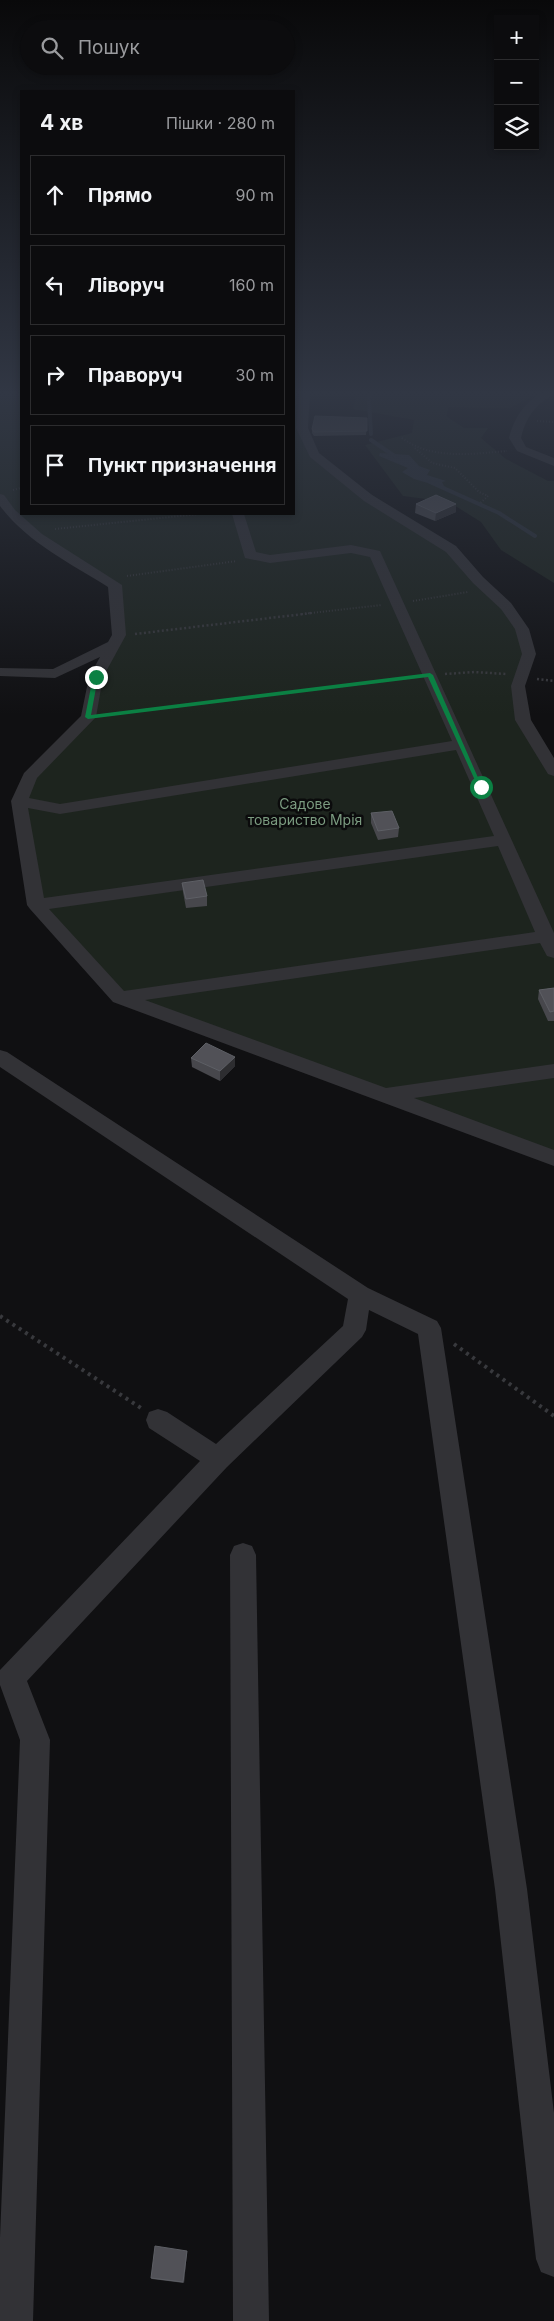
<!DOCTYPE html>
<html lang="uk">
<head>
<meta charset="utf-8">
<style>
  body { margin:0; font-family:Inter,sans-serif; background:#1a1a1c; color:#f1f3f6 }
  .controls { position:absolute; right:15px; top:15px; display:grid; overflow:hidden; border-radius:0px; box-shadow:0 2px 8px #0003 }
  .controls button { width:45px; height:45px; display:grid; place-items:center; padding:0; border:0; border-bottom:1px solid #2c2c2e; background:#0c0c0e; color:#f1f3f6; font:25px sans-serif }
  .stop { position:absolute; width:15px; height:15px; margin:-11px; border:4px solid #0b8043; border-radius:50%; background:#fff }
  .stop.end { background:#0b8043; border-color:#fff; box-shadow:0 1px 5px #0008 }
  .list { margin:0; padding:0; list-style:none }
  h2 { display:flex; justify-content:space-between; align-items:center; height:65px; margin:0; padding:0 20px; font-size:21px }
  h2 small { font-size:16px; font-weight:400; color:#9a9b9e }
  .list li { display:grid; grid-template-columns:32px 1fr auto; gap:15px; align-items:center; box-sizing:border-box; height:80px; margin:0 10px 10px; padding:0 10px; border:1px solid #2c2c2e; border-radius:0px }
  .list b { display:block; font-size:19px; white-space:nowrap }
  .list em { font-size:16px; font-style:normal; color:#9a9b9e }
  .icon { flex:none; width:28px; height:28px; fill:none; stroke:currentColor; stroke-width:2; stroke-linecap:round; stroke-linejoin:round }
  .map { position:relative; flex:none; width:554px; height:2321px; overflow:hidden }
  .search { position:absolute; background:#0c0c0e; box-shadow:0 2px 8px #0003; left:20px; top:20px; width:275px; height:55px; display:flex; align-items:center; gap:12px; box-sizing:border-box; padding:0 18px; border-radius:28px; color:#9a9b9e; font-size:19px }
  .panel { position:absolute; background:#0c0c0e; box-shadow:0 2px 8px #0003; left:20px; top:90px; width:275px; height:425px; border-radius:0px }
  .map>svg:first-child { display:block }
  .green { fill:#1d241e }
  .water { fill:#2b3139 }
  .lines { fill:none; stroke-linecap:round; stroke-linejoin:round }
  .stream { stroke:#2b3139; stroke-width:4 }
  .path-far2 { stroke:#38393d; stroke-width:2; stroke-dasharray:1 2; stroke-linecap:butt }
  .path-far1 { stroke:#38393d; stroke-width:2.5; stroke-dasharray:2 2.5; stroke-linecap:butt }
  .path { stroke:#38393d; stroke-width:4; stroke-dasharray:3 4.5; stroke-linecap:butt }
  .minor { fill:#323236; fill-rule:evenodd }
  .wall { fill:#47474c }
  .shaded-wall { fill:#2d2d30 }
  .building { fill:#515157; stroke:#5d5f65 }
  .route { fill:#0b8043 }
  .labels { text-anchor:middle; stroke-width:5; stroke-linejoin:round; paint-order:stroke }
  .far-park-label { font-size:14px; fill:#7b9b80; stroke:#0b0b0c }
</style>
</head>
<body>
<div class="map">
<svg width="554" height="2321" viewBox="0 0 554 2321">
  <rect width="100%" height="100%" fill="#101012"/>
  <path class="green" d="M0,390H21V514H294V390H305L303,428L314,455L451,549L506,606L529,654L518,686L523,720L554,771V1158L120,998L36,905L19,801L30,776L88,717L96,677L119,635L115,585L29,532L0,497Z
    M357,390H545L510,408L449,407L446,416L464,428H488L481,438L506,459L548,481H554V583L501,550L481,522L449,502L403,496L365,445L412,433L414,420L353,409Z"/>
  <path class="water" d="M380,453L409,455L419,466L430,470L427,475L446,481L442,482L445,488L414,479L402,472L408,468L379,456Z"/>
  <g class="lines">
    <path class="stream" d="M371,390L369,401L371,434
      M371,440L396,457
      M430,482L499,513L535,536"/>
    <path class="path-far2" d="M537,421L554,422
      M402,438C431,460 472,454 507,451
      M415,448L432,463L455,468L479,492L488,496L479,504
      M13,490L21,488
      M55,529L199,514
      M127,576L237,561
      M413,601L468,592
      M302,614L382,605"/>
    <path class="path-far1" d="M135,634L312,613
      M445,674L474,672L506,674
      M537,679L554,681
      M105,715L414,677"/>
    <path class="path" d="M0,1316L141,1408
      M454,1344L554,1416"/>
    <path class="minor" d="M300,390H310L308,428L319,453L372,495L456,546L483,577L511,603L529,629L536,654L525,686L531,720L554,758V776L548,774L515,720L511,686L522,654L515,629L501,609L473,583L446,552L364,501L310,457L296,428Z
      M546,390H554V394C535,405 526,417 521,438L526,447L554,458V466L517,451L509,438C515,415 526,401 546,390Z
      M0,494L4,495L15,510L42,534L122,585L126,635L103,677L96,717L37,778L29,798L60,804L452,741L370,557L351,553L270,563L245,558L232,514H244L256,552L270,555L351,545L380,551L554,933V958L547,956L540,943L145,1000L386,1088L554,1064V1078L414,1098L554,1150V1166L113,1002L30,909L27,905L11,801L24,773L81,716L89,677L100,657L55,678L0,676V668L53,669L108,642L112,635L108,587C70,563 28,543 0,506ZM456,750L494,836L44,898L28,808L60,814ZM498,846L535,932L124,991L49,909Z
      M0,1050L7,1052L368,1288L437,1321L441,1328L527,1889L554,2113V2277L541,2272L536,2259L495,1889L418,1334L369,1310L366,1330L362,1337L227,1467L27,1681L50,1740L33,2321H0V2238L20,1740L0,1685V1670L200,1461L149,1428L146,1420L149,1412L158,1409L167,1412L216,1444L343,1326L348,1299L0,1067Z
      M243,1543L252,1546L256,1555L269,2321H233L230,1555L234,1546Z"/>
  </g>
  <path class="wall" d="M367,418L366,435L314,436L312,433V429Z
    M416,504L456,512L435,521L415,513Z
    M371,813L399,828L398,837L378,840L371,823Z
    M182,883L207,896V906L186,908L183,892Z
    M554,988V1021H548L538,999L539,990Z
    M191,1058L235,1066L220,1081L192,1067Z
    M187,2251V2252L184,2283L152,2279L151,2278Z"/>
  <path class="shaded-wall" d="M456,504V512L435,521L436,513Z
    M235,1057V1066L220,1081V1071Z
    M187,2251V2252L184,2283L183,2282Z"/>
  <path class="building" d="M315,416L367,418V431L314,432L312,429Z
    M436,495L456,504L436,513L416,504Z
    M392,811L399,828L378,831L371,813Z
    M203,880L207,896L186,899L182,883Z
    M554,988V1011L550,1012L539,990Z
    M206,1043L235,1057L220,1071L191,1058Z
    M155,2246L187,2251L183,2282L151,2278Z"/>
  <linearGradient id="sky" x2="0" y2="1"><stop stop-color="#09090a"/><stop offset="0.55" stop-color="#313744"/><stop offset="1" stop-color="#313744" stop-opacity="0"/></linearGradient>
  <rect width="554" height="715" fill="url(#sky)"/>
  <path class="route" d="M430,673L433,675L483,789L478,787L428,677L88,719L85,717L93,677L96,675L98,677L91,715Z"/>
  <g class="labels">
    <g class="far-park-label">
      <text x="305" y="809">Садове<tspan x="305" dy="16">товариство Мрія</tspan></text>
    </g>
  </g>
</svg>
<div class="controls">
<button>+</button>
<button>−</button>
<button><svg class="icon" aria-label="layers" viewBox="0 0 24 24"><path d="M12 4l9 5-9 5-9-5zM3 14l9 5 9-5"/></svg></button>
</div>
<div class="stop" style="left:481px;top:787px"></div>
<div class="stop end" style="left:96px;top:677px"></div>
<div class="search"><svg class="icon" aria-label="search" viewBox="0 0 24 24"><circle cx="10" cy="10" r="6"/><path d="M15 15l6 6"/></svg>Пошук</div>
<section class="panel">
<h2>4 хв<small>Пішки · 280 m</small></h2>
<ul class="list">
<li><svg class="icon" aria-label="ahead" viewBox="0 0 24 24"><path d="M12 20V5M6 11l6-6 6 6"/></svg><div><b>Прямо</b></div><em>90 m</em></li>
<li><svg class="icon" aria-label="left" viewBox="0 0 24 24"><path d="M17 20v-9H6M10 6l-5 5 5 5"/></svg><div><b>Ліворуч</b></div><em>160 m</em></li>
<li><svg class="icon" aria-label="right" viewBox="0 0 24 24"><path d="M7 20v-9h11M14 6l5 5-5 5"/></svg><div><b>Праворуч</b></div><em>30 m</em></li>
<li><svg class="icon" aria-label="arrive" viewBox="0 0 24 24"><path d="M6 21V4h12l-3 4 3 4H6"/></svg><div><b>Пункт призначення</b></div></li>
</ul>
</section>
</div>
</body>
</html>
